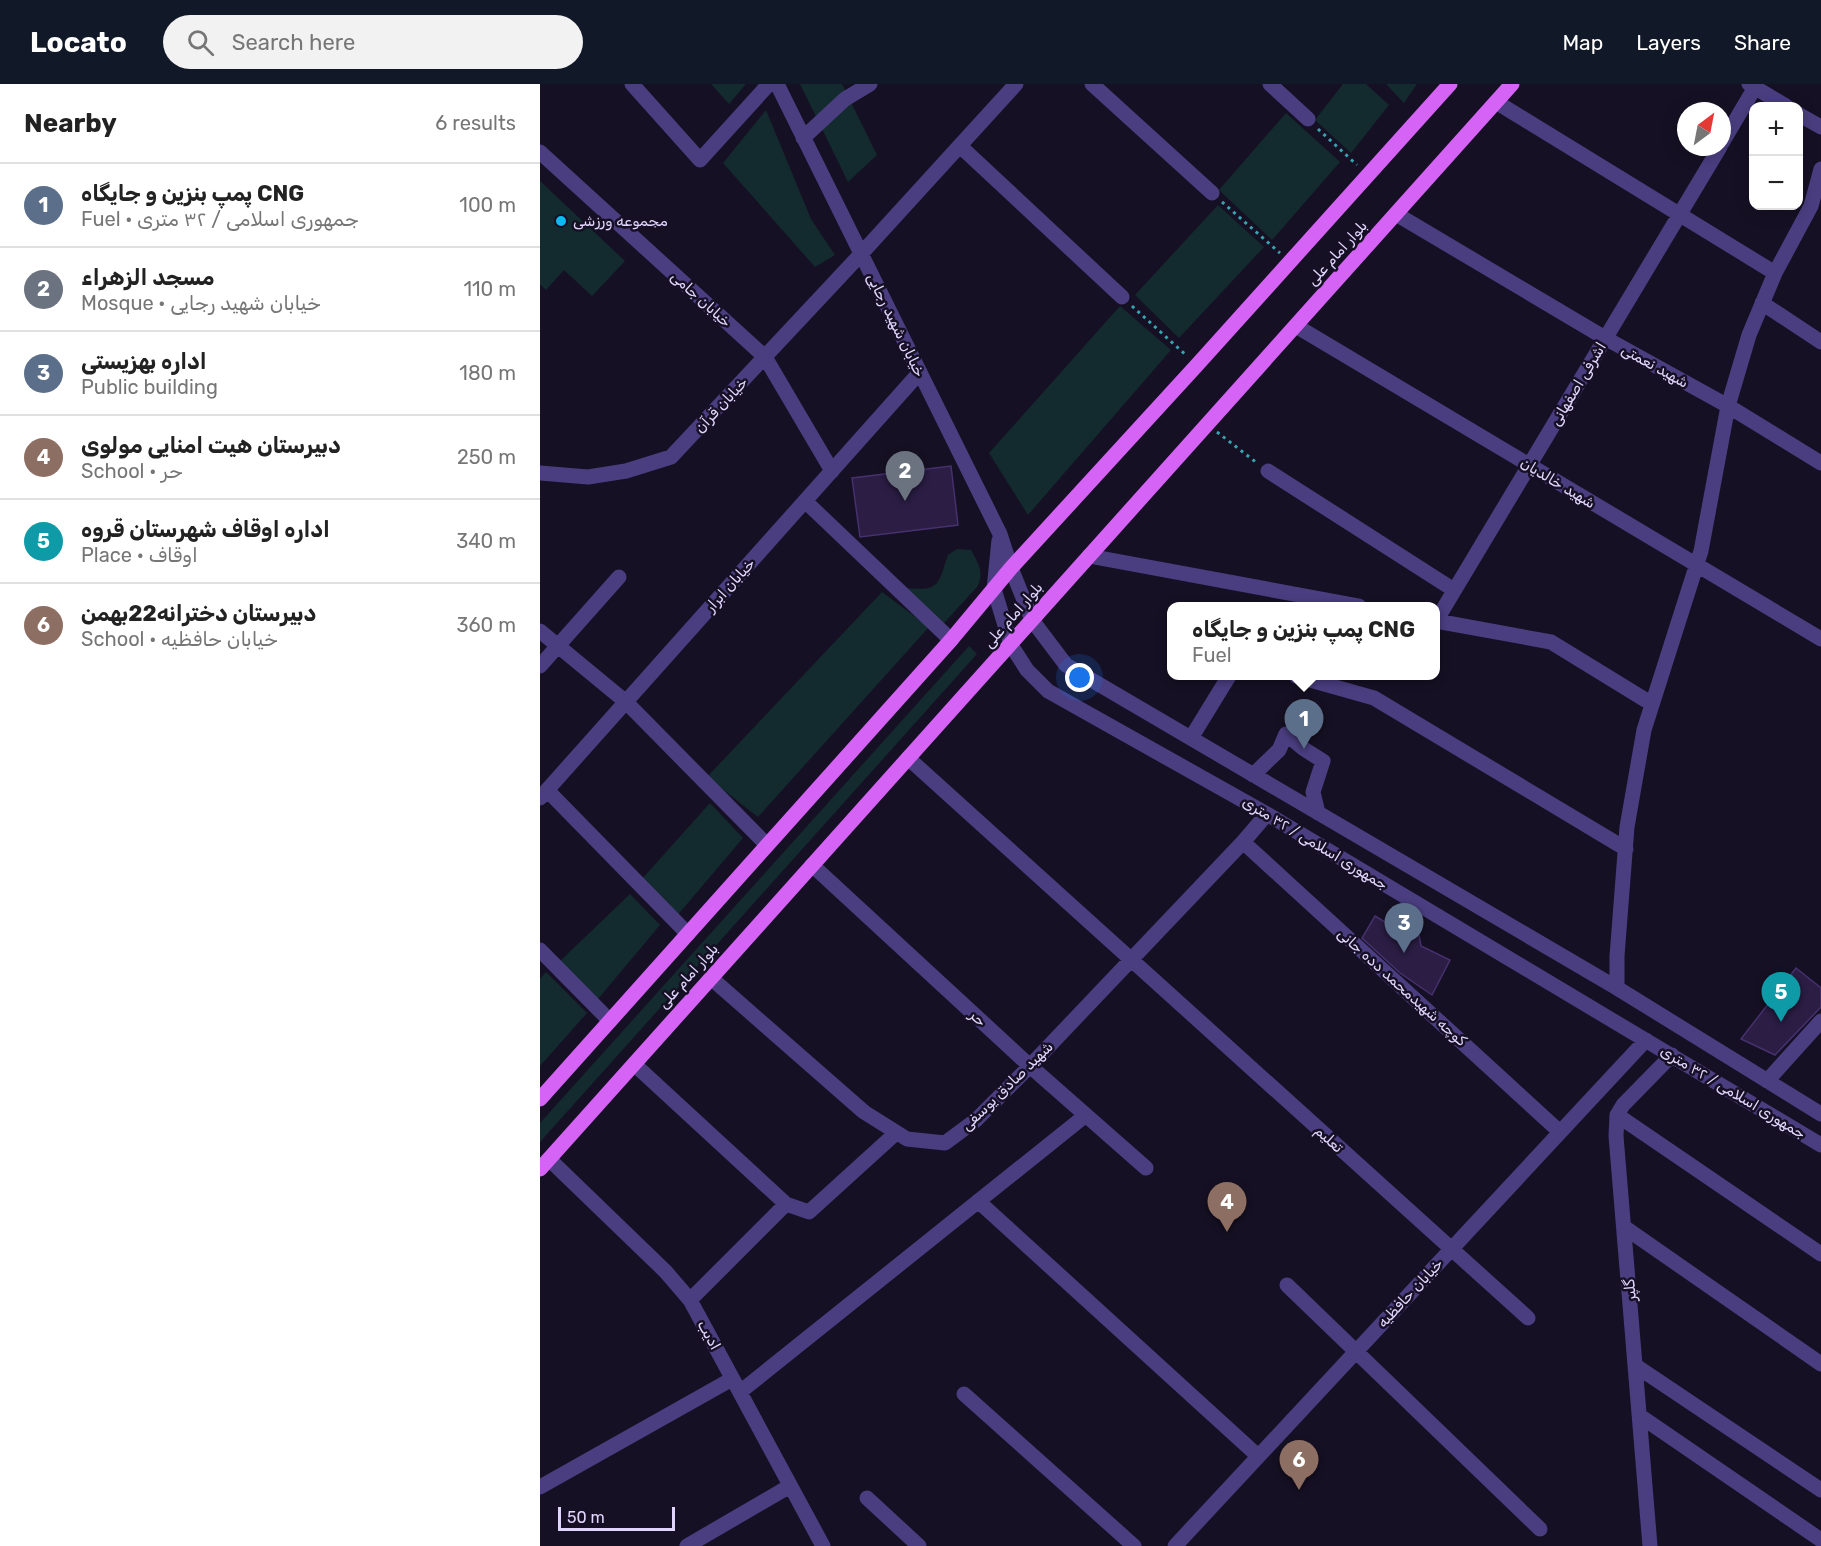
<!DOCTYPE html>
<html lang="en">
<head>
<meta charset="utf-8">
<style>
  body { margin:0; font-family:Rubik,"Noto Naskh Arabic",sans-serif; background:#f2f2f2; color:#222 }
  .controls { position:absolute; right:18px; top:18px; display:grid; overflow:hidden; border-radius:12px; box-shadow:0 3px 15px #0003 }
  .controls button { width:54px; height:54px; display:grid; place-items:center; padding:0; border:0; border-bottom:2px solid #e0e0e0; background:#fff; color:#222; font:30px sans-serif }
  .compass { position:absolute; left:1137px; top:18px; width:54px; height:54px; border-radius:50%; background:#fff; box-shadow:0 3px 15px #0003; rotate:32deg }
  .scale { position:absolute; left:18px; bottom:15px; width:117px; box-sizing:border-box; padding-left:6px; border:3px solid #e0d6fd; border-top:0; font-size:16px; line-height:21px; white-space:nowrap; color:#e0d6fd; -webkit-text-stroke:4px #161024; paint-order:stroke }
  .you { position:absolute; left:540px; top:594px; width:21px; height:21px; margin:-15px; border:4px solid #fff; border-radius:50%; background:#1a73e8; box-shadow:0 0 0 9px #1a73e833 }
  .badge { display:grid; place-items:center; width:39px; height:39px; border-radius:50%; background:#111827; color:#fff; font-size:20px; font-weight:700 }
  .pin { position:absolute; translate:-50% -50px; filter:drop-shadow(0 2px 3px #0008) }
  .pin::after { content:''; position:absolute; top:32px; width:21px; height:18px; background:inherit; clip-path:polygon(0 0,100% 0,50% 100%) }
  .popup { position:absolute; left:627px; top:518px; width:273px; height:78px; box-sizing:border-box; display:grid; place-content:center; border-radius:12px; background:#fff; filter:drop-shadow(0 2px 4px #0005); font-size:20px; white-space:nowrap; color:#767676 }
  .popup b { font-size:22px; color:#222 }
  .popup::after { content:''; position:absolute; left:50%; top:100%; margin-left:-12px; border:12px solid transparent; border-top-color:#fff }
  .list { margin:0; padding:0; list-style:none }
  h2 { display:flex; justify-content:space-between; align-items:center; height:78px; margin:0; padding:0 24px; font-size:26px }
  h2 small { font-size:20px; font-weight:400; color:#767676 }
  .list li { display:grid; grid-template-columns:39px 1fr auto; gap:18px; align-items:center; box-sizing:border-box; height:84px; padding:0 24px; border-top:2px solid #e0e0e0 }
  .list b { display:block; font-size:22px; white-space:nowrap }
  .list p { margin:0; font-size:20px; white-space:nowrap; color:#767676 }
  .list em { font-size:20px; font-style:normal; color:#767676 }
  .icon { flex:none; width:33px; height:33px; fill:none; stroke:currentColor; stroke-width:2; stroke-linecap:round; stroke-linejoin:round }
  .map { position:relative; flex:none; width:1281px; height:1462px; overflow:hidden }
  header { display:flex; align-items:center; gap:36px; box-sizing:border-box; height:84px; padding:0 30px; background:#111827; color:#fff }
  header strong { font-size:28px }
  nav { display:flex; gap:33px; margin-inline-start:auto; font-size:21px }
  .search { width:420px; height:54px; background:#f2f2f2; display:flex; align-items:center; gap:15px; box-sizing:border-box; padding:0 21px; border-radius:33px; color:#767676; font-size:22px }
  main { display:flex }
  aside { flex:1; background:#fff }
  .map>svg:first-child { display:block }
  .green { fill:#132b2e }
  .building { fill:#2b1d44; stroke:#46316f; stroke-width:1.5 }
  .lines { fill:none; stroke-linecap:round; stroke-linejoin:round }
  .path { stroke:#36a5b0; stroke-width:3; stroke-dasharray:3 4.5; stroke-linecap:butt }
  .minor { stroke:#4a3e80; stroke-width:15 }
  .major { stroke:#d563f6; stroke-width:15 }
  .poi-dot { fill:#0eb8f0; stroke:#161024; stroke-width:2 }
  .labels { text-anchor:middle; stroke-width:5; stroke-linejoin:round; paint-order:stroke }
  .poi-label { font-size:15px; fill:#e0d6fd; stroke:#161024; text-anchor:start }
  .street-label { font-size:15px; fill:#e0d6fd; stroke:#161024 }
</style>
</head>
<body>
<header>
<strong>Locato</strong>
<div class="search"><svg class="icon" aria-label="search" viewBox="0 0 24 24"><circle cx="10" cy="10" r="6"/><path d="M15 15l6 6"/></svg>Search here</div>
<nav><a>Map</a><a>Layers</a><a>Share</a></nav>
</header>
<main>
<aside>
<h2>Nearby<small>6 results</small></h2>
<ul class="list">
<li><span class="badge" style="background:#5c6f8a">1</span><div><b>پمپ بنزین و جایگاه CNG</b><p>Fuel · جمهوری اسلامی / ۳۲ متری</p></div><em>100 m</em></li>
<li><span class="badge" style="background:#6b7280">2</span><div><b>مسجد الزهراء</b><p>Mosque · خیابان شهید رجایی</p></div><em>110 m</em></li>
<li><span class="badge" style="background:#5c6f8a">3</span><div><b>اداره بهزیستی</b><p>Public building</p></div><em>180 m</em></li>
<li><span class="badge" style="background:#8d6e63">4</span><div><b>دبیرستان هیت امنایی مولوی</b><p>School · حر</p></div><em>250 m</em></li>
<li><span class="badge" style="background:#0f9aa8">5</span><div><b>اداره اوقاف شهرستان قروه</b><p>Place · اوقاف</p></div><em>340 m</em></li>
<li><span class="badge" style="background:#8d6e63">6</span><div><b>دبیرستان دخترانه22بهمن</b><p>School · خیابان حافظیه</p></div><em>360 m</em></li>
</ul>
</aside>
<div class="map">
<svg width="1281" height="1462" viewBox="0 0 1281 1462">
  <rect width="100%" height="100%" fill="#161024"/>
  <path class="green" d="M171,0H206L189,20Z
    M260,0H302L337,71L308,98Z
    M803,0H826L849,21L811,69L775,36Z
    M846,0H877L864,19Z
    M226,26L271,135L295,171L275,183L183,79Z
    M746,29L800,78L732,156L679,106Z
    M0,97L85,177L52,212L24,186L6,206L0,200Z
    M678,121L724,163L639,254L595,211Z
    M580,222L631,266L488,431L449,369Z
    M417,465L431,466C438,479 445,489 437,503L404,539L363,504C400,507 397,503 408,471Z
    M342,508L389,543L218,733L167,693Z
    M429,562L437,570L0,1058V1039Z
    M170,719L203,754L136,833L101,796Z
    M90,810L120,841L58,915L19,878Z
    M6,888L47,929L0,982V895Z"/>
  <path class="building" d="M411,382L418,441L320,453L312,394Z
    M835,832L853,843H867L875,847L879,851L881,862L910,876L892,911L860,889L822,854Z
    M1256,884L1281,904V923L1235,971L1201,955Z"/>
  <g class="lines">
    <path class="path" d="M778,45L817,81
      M682,118L740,169
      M592,222L647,272
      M677,348L717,379"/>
    <path class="minor" d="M92,0L160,76L229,0
      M237,0L460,450L471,484L492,536L526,581L1077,904L1281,1030
      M552,0L672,109
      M730,0L768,35
      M1209,0L1246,22
      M956,18L1235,189
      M1258,30L1281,43
      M263,54L305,15L330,0
      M1182,59L1217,0
      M420,62L582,213
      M0,68L225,273L292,387
      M856,130L1065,254L1188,322L1281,379
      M1222,219L1281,258
      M756,242L1281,555
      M728,387L914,506
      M0,389L48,393L86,387L131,373L321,170L476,0
      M265,417L411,556
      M459,456L454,505L471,561L487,586L508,607L727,730L1281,1061
      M549,472L819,522
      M896,537L1180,63
      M896,537L1011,558L1112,620
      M0,547L86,618L227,761
      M0,582L79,493
      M756,592L834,614L1086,765
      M651,654L689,592
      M368,674L988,1234
      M713,691L739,666L746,650L764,665L783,677L773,708L778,729
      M7,706L148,850
      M0,714L380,288
      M703,758L1020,1048
      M272,781L490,982L606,1084
      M0,866L70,937
      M171,894L324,1028L367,1055L405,1059L436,1036L490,982L703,758L727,730
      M1077,904V872L1087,743L1104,646L1161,467L1188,322L1209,251L1235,189L1271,122L1281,85
      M94,980L246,1120L269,1128L356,1049
      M1227,997L1281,937
      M1077,1031L1281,1170
      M9,1075L126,1188L150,1216L283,1462
      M438,1117L718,1372
      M1084,1143L1281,1280
      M747,1201L1000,1445
      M150,1216L246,1120
      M1096,1282L1281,1406
      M200,1308L546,1031
      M424,1310L594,1462
      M1100,1332L1281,1456
      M0,1403L192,1295
      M327,1414L379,1462
      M147,1462L250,1402
      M635,1462L1106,956
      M1110,1462L1076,1052L1077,1031L1083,1021L1132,971"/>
    <path class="major" d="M0,1015L411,556L471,484L657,281L910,0
      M0,1085L972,0"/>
  </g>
  <circle class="poi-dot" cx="21" cy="137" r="6"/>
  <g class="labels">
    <g class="poi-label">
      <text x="33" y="142">مجموعه ورزشی</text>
    </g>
    <g class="street-label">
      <text transform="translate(797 169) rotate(-48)" y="5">بلوار امام علی</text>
      <text transform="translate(161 215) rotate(42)" y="5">خیابان جامی</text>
      <text transform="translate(356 241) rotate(64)" y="5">خیابان شهید رجایی</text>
      <text transform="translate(1115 282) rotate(29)" y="5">شهید نعمتی</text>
      <text transform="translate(1038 300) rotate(-59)" y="5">اشرفی اصفهانی</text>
      <text transform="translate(181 321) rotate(-47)" y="5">خیابان قرآن</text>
      <text transform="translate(1018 399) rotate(31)" y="5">شهید خالدیان</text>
      <text transform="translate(190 501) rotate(-48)" y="5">خیابان ابرار</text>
      <text transform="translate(473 531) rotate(-49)" y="5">بلوار امام علی</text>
      <text transform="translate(775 759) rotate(31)" y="5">جمهوری اسلامی / ۳۲ متری</text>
      <text transform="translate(148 892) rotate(-48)" y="5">بلوار امام علی</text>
      <text transform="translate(862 903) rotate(42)" y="5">کوچه شهیدمحمد دده جانی</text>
      <text transform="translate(438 934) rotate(43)" y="5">حر</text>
      <text transform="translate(467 1002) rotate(-44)" y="5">شهید صادق یوسفی</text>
      <text transform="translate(1193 1008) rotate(31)" y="5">جمهوری اسلامی / ۳۲ متری</text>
      <text transform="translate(789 1055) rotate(42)" y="5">تعلیم</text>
      <text transform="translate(1090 1206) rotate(-95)" y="5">گلپر</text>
      <text transform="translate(870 1209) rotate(-47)" y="5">خیابان حافظیه</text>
      <text transform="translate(169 1251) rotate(61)" y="5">ادیب</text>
    </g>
  </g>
</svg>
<div class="controls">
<button>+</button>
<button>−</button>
</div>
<svg class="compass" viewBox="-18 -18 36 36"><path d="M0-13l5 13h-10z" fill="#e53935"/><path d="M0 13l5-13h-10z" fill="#767676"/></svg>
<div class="scale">50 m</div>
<div class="you"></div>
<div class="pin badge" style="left:764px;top:665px;background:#5c6f8a">1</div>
<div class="popup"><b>پمپ بنزین و جایگاه CNG</b>Fuel</div>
<div class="pin badge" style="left:365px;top:417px;background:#6b7280">2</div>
<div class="pin badge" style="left:864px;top:869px;background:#5c6f8a">3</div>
<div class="pin badge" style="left:687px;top:1148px;background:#8d6e63">4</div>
<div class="pin badge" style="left:1241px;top:938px;background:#0f9aa8">5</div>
<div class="pin badge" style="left:759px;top:1406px;background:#8d6e63">6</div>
</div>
</main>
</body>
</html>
